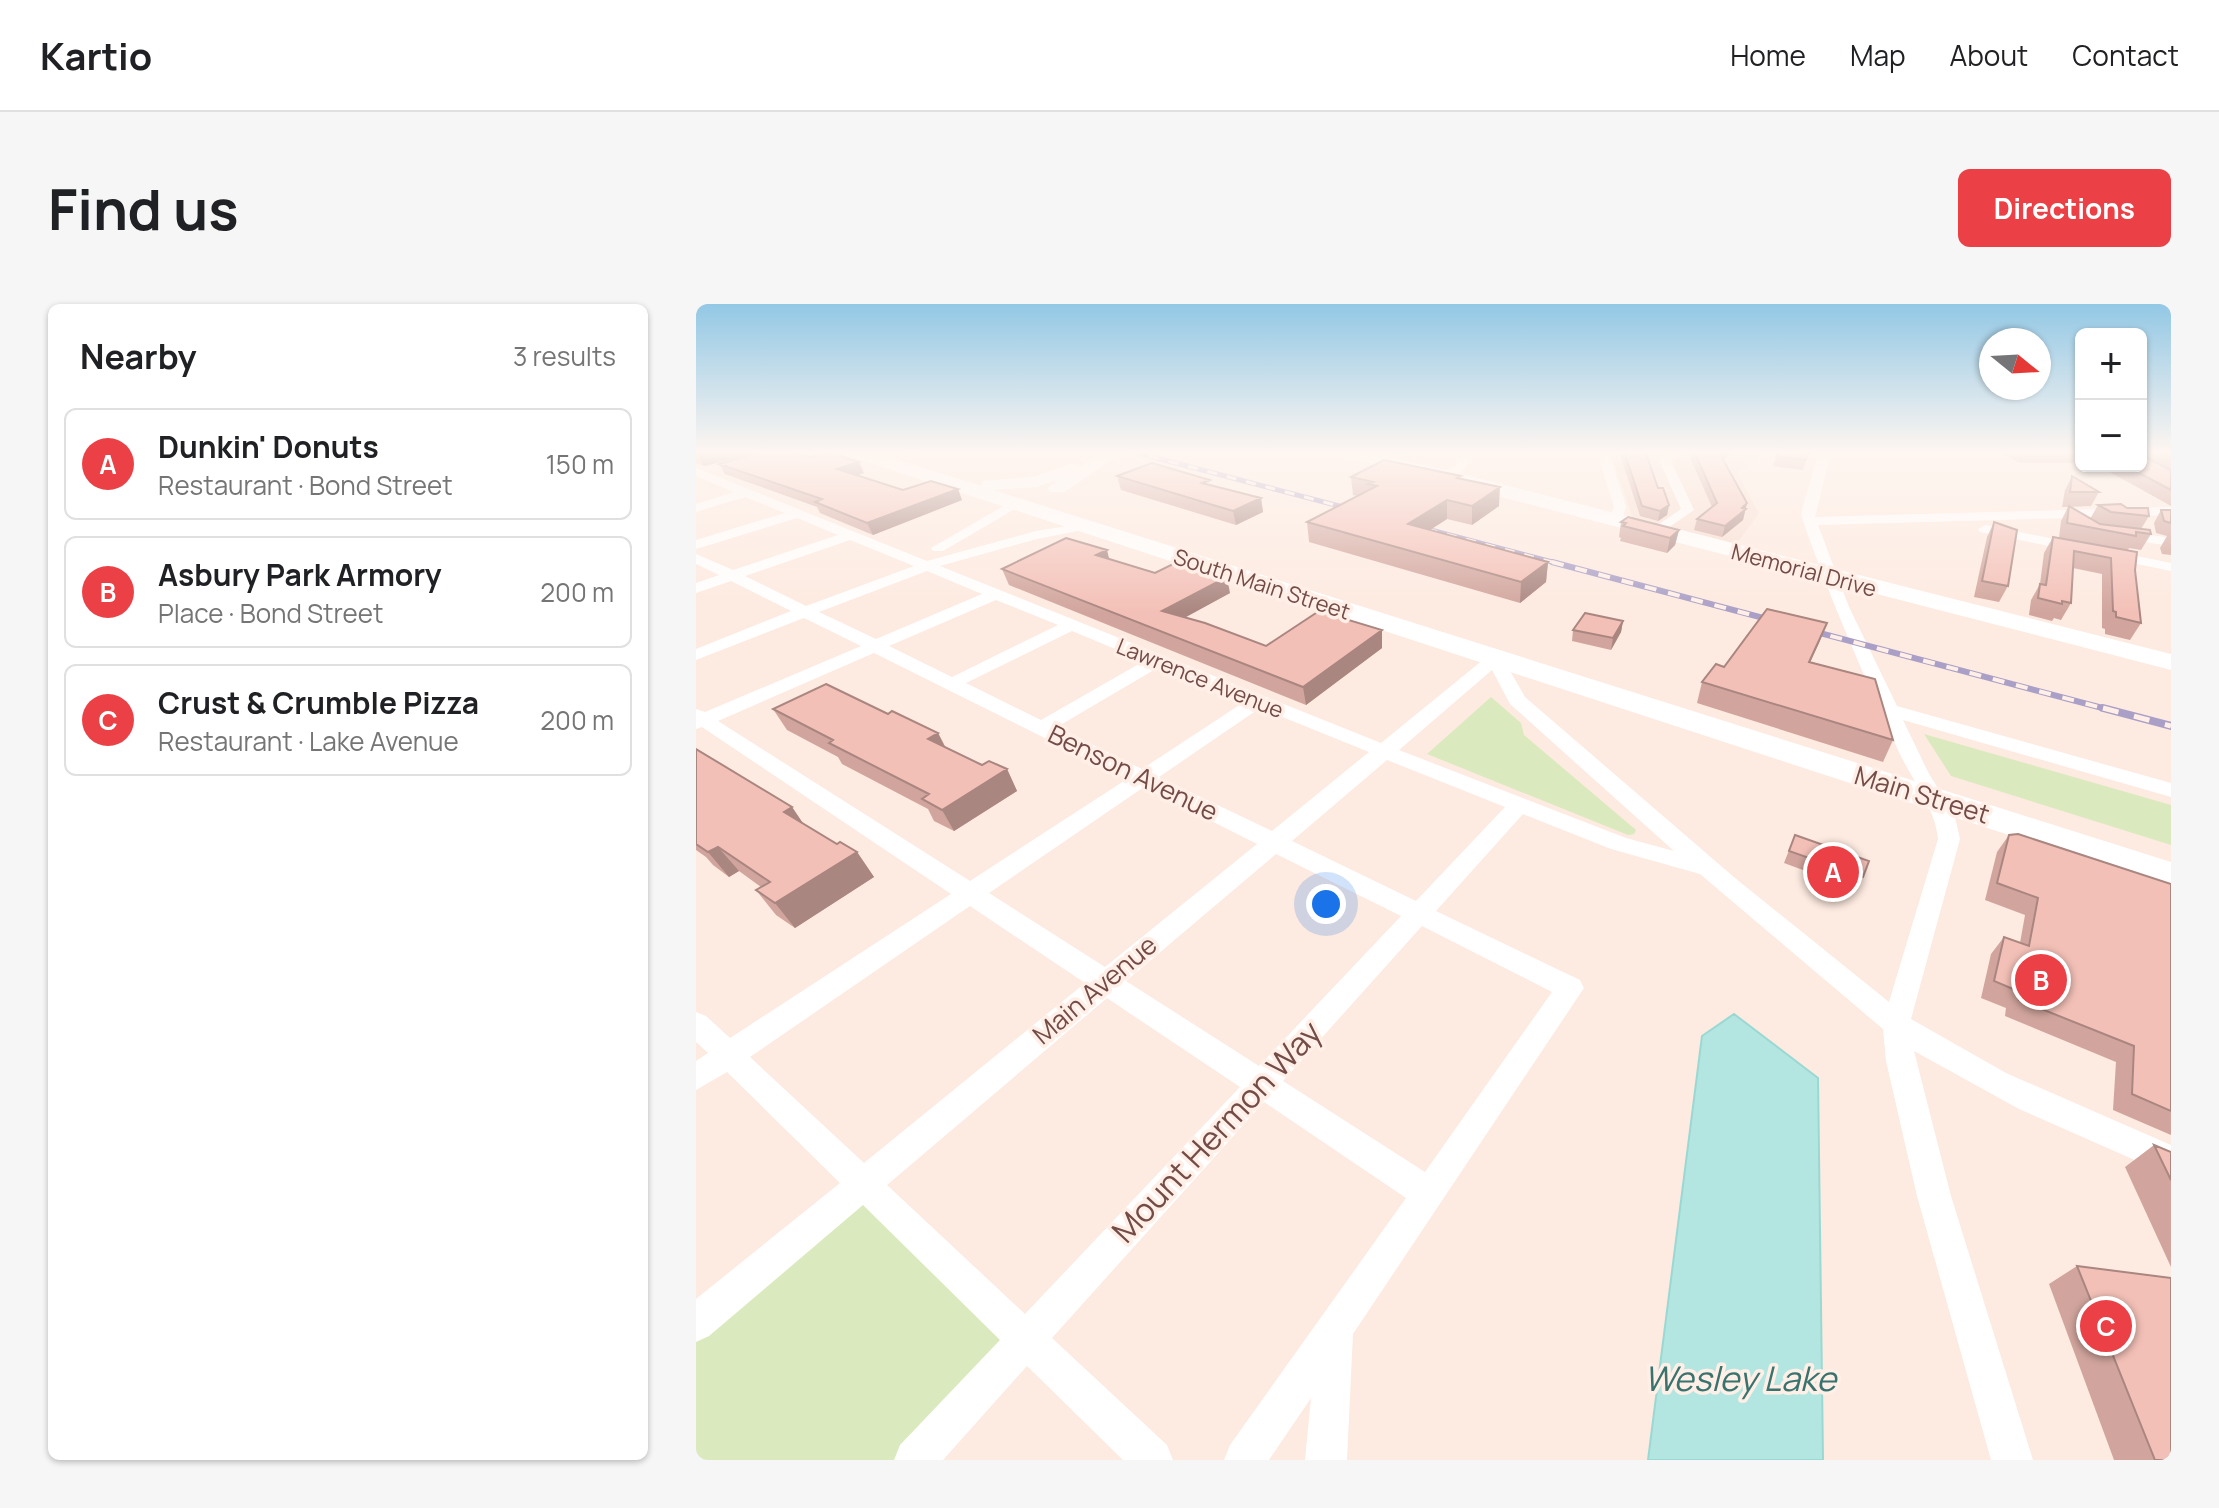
<!DOCTYPE html>
<html lang="en">
<head>
<meta charset="utf-8">
<style>
  body { margin:0; font-family:Manrope,sans-serif; background:#f6f6f6; color:#202124 }
  .controls { position:absolute; right:24px; top:24px; display:grid; overflow:hidden; border-radius:12px; box-shadow:0 2px 6px #0004 }
  .controls button { width:72px; height:72px; display:grid; place-items:center; padding:0; border:0; border-bottom:2px solid #e0e0e0; background:#fff; color:#202124; font:40px sans-serif }
  .compass { position:absolute; left:1283px; top:24px; width:72px; height:72px; border-radius:50%; background:#fff; box-shadow:0 2px 6px #0004; rotate:108deg }
  .you { position:absolute; left:630px; top:600px; width:28px; height:28px; margin:-20px; border:6px solid #fff; border-radius:50%; background:#1a73e8; box-shadow:0 0 0 12px #1a73e833 }
  .badge { display:grid; place-items:center; width:52px; height:52px; border-radius:50%; background:#eb4045; color:#fff; font-size:26px; font-weight:700 }
  .pin { position:absolute; translate:-50% -50%; border:4px solid #fff; box-shadow:0 2px 8px #0006 }
  .list { margin:0; padding:0; list-style:none }
  h2 { display:flex; justify-content:space-between; align-items:center; height:104px; margin:0; padding:0 32px; font-size:34px }
  h2 small { font-size:26px; font-weight:400; color:#757577 }
  .list li { display:grid; grid-template-columns:52px 1fr auto; gap:24px; align-items:center; box-sizing:border-box; height:112px; margin:0 16px 16px; padding:0 16px; border:2px solid #e0e0e0; border-radius:12px }
  .list b { display:block; font-size:30px; white-space:nowrap }
  .list p { margin:0; font-size:26px; white-space:nowrap; color:#757577 }
  .list em { font-size:26px; font-style:normal; color:#757577 }
  .map { position:relative; flex:none; width:1475px; height:1156px; overflow:hidden; border-radius:12px }
  header { display:flex; align-items:center; gap:48px; box-sizing:border-box; height:112px; padding:0 40px; background:#fff; border-bottom:2px solid #e0e0e0 }
  header strong { font-size:38px }
  nav { display:flex; gap:44px; margin-inline-start:auto; font-size:28px }
  .intro { display:flex; align-items:center; justify-content:space-between; box-sizing:border-box; height:192px; padding:0 48px }
  h1 { margin:0; font-size:56px }
  .button { padding:20px 36px; border-radius:12px; background:#eb4045; color:#fff; font-size:28px; font-weight:700 }
  main { display:flex; gap:48px; padding:0 48px }
  aside { flex:1; background:#fff; border-radius:12px; box-shadow:0 2px 6px #0004 }
  .map>svg:first-child { display:block }
  .residential { fill:#f7ddd1 }
  .green { fill:#dbeabe }
  .water { fill:#b4e6e1; stroke:#9ad8d3; stroke-width:2 }
  .lines { fill:none; stroke-linecap:round; stroke-linejoin:round }
  .street { fill:#fff; fill-rule:evenodd }
  .secondary { fill:#fff; fill-rule:evenodd }
  .rail-far2-casing { stroke:#aa9fc6; stroke-width:5 }
  .rail-far1-casing { stroke:#aa9fc6; stroke-width:6 }
  .rail-casing { stroke:#aa9fc6; stroke-width:8 }
  .rail-far2 { stroke:#ffefe7; stroke-width:3; stroke-dasharray:10; stroke-linecap:butt }
  .rail-far1 { stroke:#ffefe7; stroke-width:4; stroke-dasharray:12; stroke-linecap:butt }
  .rail { stroke:#ffefe7; stroke-width:5; stroke-dasharray:16; stroke-linecap:butt }
  .wall { fill:#d1a59d }
  .shaded-wall { fill:#aa8680 }
  .building { fill:#f3c0b7; stroke:#aa8680; stroke-width:2 }
  .labels { text-anchor:middle; stroke-width:7; stroke-linejoin:round; paint-order:stroke }
  .far-street-label { font-size:22px; fill:#744c47; stroke:#ffefe7 }
  .street-label { font-size:26px; fill:#744c47; stroke:#ffefe7 }
  .near-street-label { font-size:32px; fill:#744c47; stroke:#ffefe7 }
  .near-water-label { font-size:34px; font-style:italic; fill:#38736e; stroke:#ffefe7 }
</style>
</head>
<body>
<header>
<strong>Kartio</strong>
<nav><a>Home</a><a>Map</a><a>About</a><a>Contact</a></nav>
</header>
<div class="intro"><h1>Find us</h1><a class="button">Directions</a></div>
<main>
<aside>
<h2>Nearby<small>3 results</small></h2>
<ul class="list">
<li><span class="badge">A</span><div><b>Dunkin' Donuts</b><p>Restaurant · Bond Street</p></div><em>150 m</em></li>
<li><span class="badge">B</span><div><b>Asbury Park Armory</b><p>Place · Bond Street</p></div><em>200 m</em></li>
<li><span class="badge">C</span><div><b>Crust &amp; Crumble Pizza</b><p>Restaurant · Lake Avenue</p></div><em>200 m</em></li>
</ul>
</aside>
<div class="map">
<svg width="1475" height="1156" viewBox="0 0 1475 1156">
  <rect width="100%" height="100%" fill="#fdeae0"/>
  <path class="residential" d="M914,147H1071L1041,169L1063,209L1039,242L937,215Z"/>
  <path class="green" d="M795,393L825,419L828,431L940,526L938,530L932,531L731,450Z
    M1228,430L1475,501V541L1255,472Z
    M167,880L331,1037L219,1156H0V1019Z"/>
  <path class="water" d="M1038,710L1122,774L1127,1156H952L1006,732Z"/>
  <g class="lines">
    <path class="street" d="M770,147H782C773,159 764,175 747,174V168L759,162Z
      M901,147H912L930,203L925,219L913,216L918,203Z
      M975,147H988L975,157L998,206L962,231L955,227L957,224L985,205L963,156Z
      M1123,147H1135L1119,213L1475,203V211L1122,221L1153,303L1201,402L1475,479V493L1207,416L1233,470L1258,509L1264,535L1215,715L1310,769L1475,841V872L1323,805L1218,747L1255,892L1337,1156H1295L1221,892L1190,757L1187,725L1004,570L915,545L827,510L740,607L884,676L888,684L657,1030L651,1156H609L615,1094L573,1156H528L534,1141L710,894L568,798L356,1034L471,1141L477,1156H427L331,1062L247,1156H198L204,1141L304,1036L167,901L13,1032L0,1038V995L144,879L31,768L0,786V757L12,749L0,738V708L10,712L34,734L255,590L6,423L0,425V405L9,408L165,342L108,314L0,356V345L95,307L35,277L0,289V279L23,271L0,260V250L37,266L142,231L101,214L0,245V236L89,209L49,193L0,208V200L38,188L0,172V164L231,257L340,227L396,218V224L341,235L244,262L685,439L793,351H805L829,393L1039,574L1193,698L1242,535C1239,502 1215,475 1202,446C1167,370 1134,295 1107,217L1105,210ZM154,236L218,262L110,302L49,272ZM231,267L286,290L180,335L123,308ZM300,296L362,321L256,373L193,342ZM376,327L448,357L345,416L270,379ZM178,349L431,475L274,577L22,417ZM463,363L548,398L446,465L361,423ZM796,366L814,400L978,547L930,534L703,446ZM564,404L673,448L576,527L463,473ZM691,456L809,503L720,597L596,537ZM448,483L561,540L409,663L293,589ZM580,550L705,612L563,762L430,677ZM274,602L389,679L168,859L54,753ZM726,622L856,688L729,868L587,777ZM411,694L544,783L329,1010L191,881Z
      M318,196L329,199L247,247H237L235,244Z
      M1289,221L1475,259V267L1284,228L1282,225Z
      M1420,226L1475,234V242L1415,233L1413,230Z"/>
    <path class="secondary" d="M148,147H173L285,182L287,177L337,173L376,159L384,162L409,147H429L368,188H354L352,184L361,176L340,183L297,186L1475,558V584L150,151Z
      M641,147H669L753,167L1475,350V366L643,151Z"/>
    <g class="rail-far2-casing">
      <path id="rail-far2" d="M434,147L662,207
        M712,220L864,260"/>
    </g>
    <g class="rail-far1-casing">
      <path id="rail-far1" d="M856,258L1414,406"/>
    </g>
    <g class="rail-casing">
      <path id="rail" d="M1407,404L1475,422"/>
    </g>
    <use href="#rail-far2" class="rail-far2"/>
    <use href="#rail-far1" class="rail-far1"/>
    <use href="#rail" class="rail"/>
  </g>
  <path class="wall" d="M0,147H70L8,162L0,159Z
    M923,147H949L962,184L973,201L971,211L962,217L944,212Z
    M991,147H1038L1027,156L1051,199L1047,216L1026,233L998,226L1001,215L1016,203Z
    M1082,147H1113L1107,166L1077,162Z
    M1302,147H1385V159H1323Z
    M1445,147H1475V202L1403,162H1445Z
    M114,153L168,169L161,171L207,186L262,185L266,196L177,231L124,209L121,203L29,170L23,160Z
    M421,172L515,181L565,194L567,208L540,221L425,186Z
    M1376,172L1403,188L1395,202L1373,203L1394,215L1402,201L1431,204L1453,212L1445,225L1455,230L1445,246L1433,244L1432,246L1439,266L1445,319L1434,336L1409,330V325L1406,324V270L1377,264L1375,299L1365,316L1358,314L1356,317L1333,311L1335,296L1344,280L1348,249L1357,233L1363,234L1365,217L1372,203H1366L1369,186Z
    M655,173L765,175L803,202L776,221L751,215L734,226L852,258L850,278L824,299L613,238L611,218L661,192L657,191Z
    M1465,206H1475V251L1466,250L1464,244L1471,232L1460,229L1458,219Z
    M925,218L983,226L979,241L971,249L924,237L925,234L923,233Z
    M1298,218L1312,282L1303,298L1278,293L1291,233Z
    M413,256L459,269L534,289L489,313L570,342L686,344L610,401L313,281L306,265Z
    M927,317L925,328L915,346L876,337L877,326Z
    M1131,319L1114,358L1197,436L1187,458L1001,399L1006,378L1028,363Z
    M77,405L192,410L242,429L250,444L286,461L311,465L321,487L258,527L238,517L232,505L146,460L142,453L91,426Z
    M0,445L96,503L107,520L141,540L161,548L178,573L99,624L80,611L60,586L65,583L43,567L33,573L17,561L10,553L0,546Z
    M1099,531L1167,573L1161,586L1088,559Z
    M1313,531L1475,580V831L1417,806L1420,758L1309,712L1310,704L1285,694L1295,650L1308,633L1324,639L1329,611L1289,596L1301,548Z
    M1458,841L1475,848V963L1429,863Z
    M1381,962L1475,1156H1418L1353,980Z"/>
  <path class="shaded-wall" d="M0,147H70L8,162Z
    M214,147H226L215,150Z
    M1028,147H1037L1022,160L1024,150Z
    M163,158L168,169L147,176L141,165Z
    M804,183L803,202L776,221V202Z
    M262,185L266,196L177,231L171,219Z
    M565,194L567,208L540,221L537,207Z
    M751,196V215L712,240V220Z
    M1051,199L1047,216L1026,233L1029,222Z
    M973,201L971,211L962,217L964,207Z
    M983,226L979,241L971,249L974,234Z
    M411,246L415,262L400,251Z
    M852,258L850,278L824,299L825,278Z
    M531,273L534,289L470,324L466,307Z
    M927,317L925,328L915,346L917,334Z
    M1131,319L1123,339L1105,378L1113,358Z
    M686,326V344L610,401L607,383Z
    M242,429L253,451L232,435Z
    M311,465L321,487L258,527L246,506Z
    M96,503L113,528L88,508Z
    M22,543L43,567L33,573L12,548Z
    M161,548L178,573L99,624L79,599Z"/>
  <path class="building" d="M70,147H95L114,153L132,148L163,158L141,165L207,186L235,177L262,185L171,219L119,198L126,195L23,160Z
    M928,147H949L962,184H967L973,201L964,207L946,202Z
    M998,147H1028L1024,150L1051,199L1046,204L1050,205L1029,222L1001,215L1021,199Z
    M1082,147H1113L1110,156L1080,152Z
    M1326,147H1385V148H1328Z
    M1445,147H1449V153L1475,166V186L1430,162H1445Z
    M1464,147H1475V152Z
    M688,156L765,172L761,174L804,183L776,202L751,196L712,220L852,258L825,278L611,218L681,182L672,180L677,178L655,173Z
    M456,159L514,176L506,179L565,194L537,207L421,172Z
    M1376,172L1403,188H1374Z
    M1425,200L1431,204H1452L1453,212L1415,208L1402,201Z
    M1373,202L1404,220L1454,226L1455,230L1440,228V232L1371,219Z
    M1465,206H1475V219L1468,217Z
    M932,213L983,226L974,234L927,222L930,219L925,218Z
    M1298,218L1321,226L1312,282L1286,277Z
    M1357,233L1441,248L1439,266L1445,319L1420,313V308L1417,307L1415,254L1378,247L1375,299L1366,297V300L1342,294L1344,280L1350,281Z
    M370,234L411,246L400,251L459,269L483,257L531,273L466,307L509,319L570,342L623,307L686,326L607,383L306,265Z
    M1071,305L1131,319L1113,358L1179,375L1197,436L1006,378L1020,360L1028,363Z
    M889,309L927,317L917,334L877,326Z
    M130,380L192,410L196,407L242,429L232,435L286,461L293,457L311,465L246,506L226,495L233,490L133,439L137,436L77,405Z
    M0,445L96,503L88,508L141,540L144,538L161,548L79,599L60,586L74,578L22,543L12,548L0,540Z
    M1322,530L1475,580V807L1436,790L1438,742L1323,696L1324,688L1298,677L1308,633L1333,642L1342,594L1301,579L1313,531Z
    M1099,531L1173,557L1167,573L1093,547Z
    M1458,841L1475,848V876Z
    M1381,962L1475,974V1156H1459Z"/>
  <linearGradient id="sky" x2="0" y2="1"><stop stop-color="#93c8e5"/><stop offset="0.48" stop-color="#fef6f1"/><stop offset="1" stop-color="#fef6f1" stop-opacity="0"/></linearGradient>
  <rect width="1475" height="309" fill="url(#sky)"/>
  <g class="labels">
    <g class="far-street-label">
      <text transform="translate(1108 266) rotate(15)" y="8">Memorial Drive</text>
      <text transform="translate(566 280) rotate(18)" y="8">South Main Street</text>
      <text transform="translate(504 374) rotate(22)" y="8">Lawrence Avenue</text>
    </g>
    <g class="street-label">
      <text transform="translate(437 469) rotate(26)" y="9">Benson Avenue</text>
      <text transform="translate(1226 491) rotate(17)" y="9">Main Street</text>
      <text transform="translate(399 686) rotate(-40)" y="9">Main Avenue</text>
    </g>
    <g class="near-street-label">
      <text transform="translate(521 828) rotate(-47)" y="11">Mount Hermon Way</text>
    </g>
    <g class="near-water-label">
      <text x="1044" y="1087">Wesley Lake</text>
    </g>
  </g>
</svg>
<div class="controls">
<button>+</button>
<button>−</button>
</div>
<svg class="compass" viewBox="-18 -18 36 36"><path d="M0-13l5 13h-10z" fill="#e53935"/><path d="M0 13l5-13h-10z" fill="#757577"/></svg>
<div class="you"></div>
<div class="pin badge" style="left:1137px;top:568px">A</div>
<div class="pin badge" style="left:1345px;top:676px">B</div>
<div class="pin badge" style="left:1410px;top:1022px">C</div>
</div>
</main>
</body>
</html>
